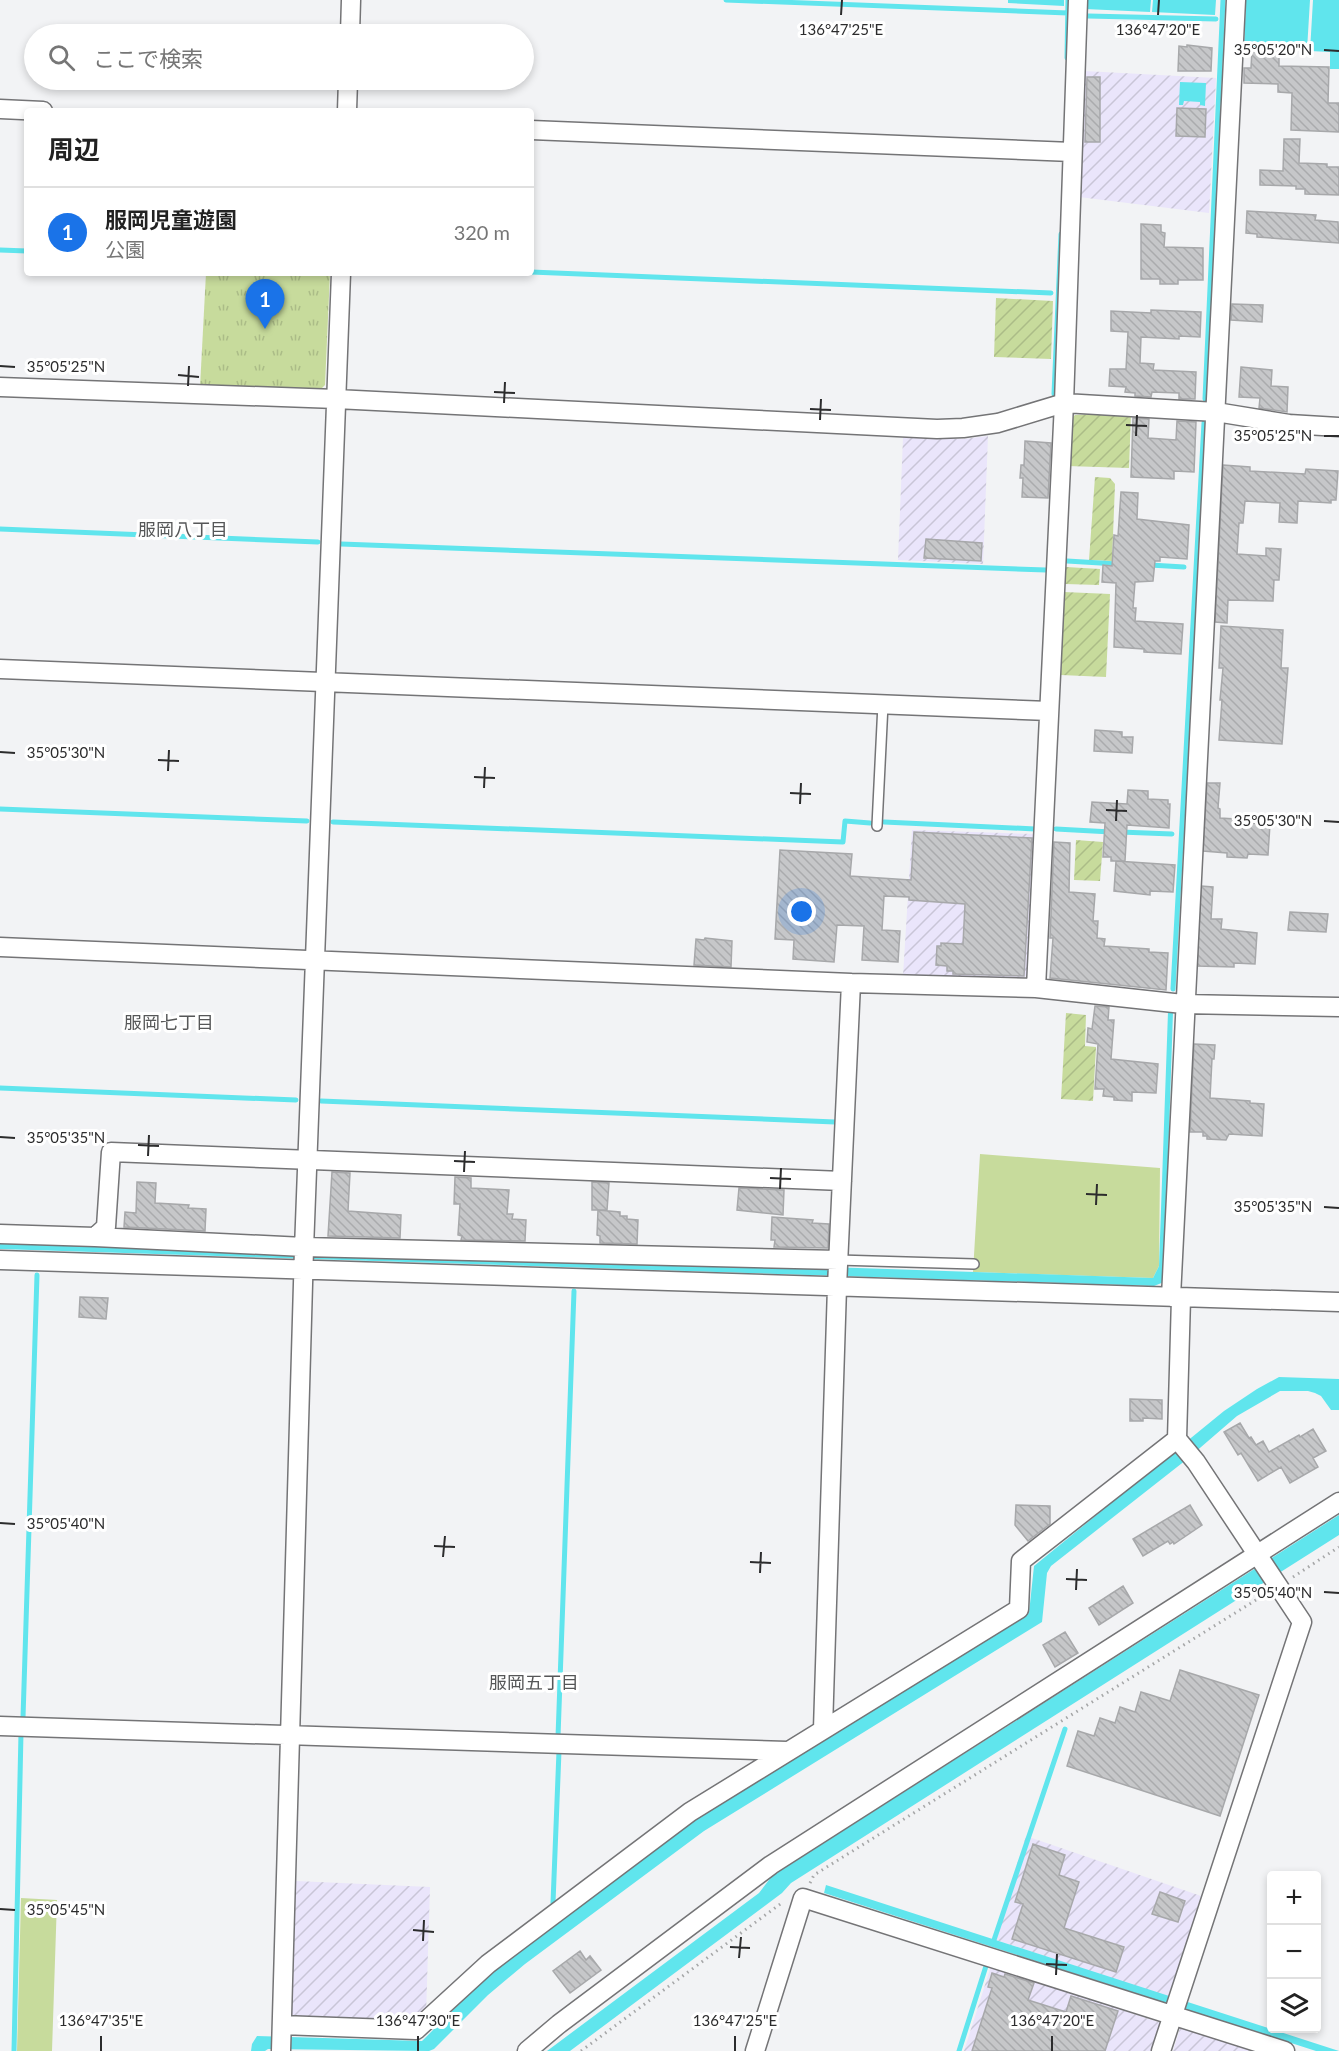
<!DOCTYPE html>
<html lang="ja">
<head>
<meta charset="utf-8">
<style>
  body { margin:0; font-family:Lato,"Noto Sans JP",sans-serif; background:#f6f6f6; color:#222 }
  .controls { position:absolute; right:18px; bottom:18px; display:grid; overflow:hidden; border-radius:6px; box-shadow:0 3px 9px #0003 }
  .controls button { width:54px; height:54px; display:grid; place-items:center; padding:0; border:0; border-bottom:2px solid #e0e0e0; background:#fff; color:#222; font:30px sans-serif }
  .you { position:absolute; left:802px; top:912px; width:21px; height:21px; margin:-15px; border:4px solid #fff; border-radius:50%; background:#1a73e8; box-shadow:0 0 0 9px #1a73e833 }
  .badge { display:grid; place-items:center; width:39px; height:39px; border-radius:50%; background:#1a73e8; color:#fff; font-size:20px; font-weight:700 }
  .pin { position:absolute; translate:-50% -50px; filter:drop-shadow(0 2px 3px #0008) }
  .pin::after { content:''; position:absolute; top:32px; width:21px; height:18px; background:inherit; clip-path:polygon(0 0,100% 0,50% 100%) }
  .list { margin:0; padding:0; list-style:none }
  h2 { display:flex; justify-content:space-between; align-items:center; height:78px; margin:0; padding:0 24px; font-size:26px }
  h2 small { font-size:20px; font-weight:400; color:#767676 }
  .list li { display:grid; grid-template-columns:39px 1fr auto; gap:18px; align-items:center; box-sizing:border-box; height:90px; padding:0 24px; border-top:2px solid #e0e0e0 }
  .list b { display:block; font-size:22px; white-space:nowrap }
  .list p { margin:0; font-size:20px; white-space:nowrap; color:#767676 }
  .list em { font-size:20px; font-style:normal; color:#767676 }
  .icon { flex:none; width:33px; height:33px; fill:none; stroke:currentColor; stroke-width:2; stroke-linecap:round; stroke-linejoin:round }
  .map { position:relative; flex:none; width:1339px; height:2051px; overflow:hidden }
  .search { position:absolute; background:#fff; box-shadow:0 3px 9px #0003; left:24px; top:24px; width:510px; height:66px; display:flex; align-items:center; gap:15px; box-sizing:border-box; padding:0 21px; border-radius:33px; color:#767676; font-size:22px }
  .panel { position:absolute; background:#fff; box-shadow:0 3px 9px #0003; left:24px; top:108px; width:510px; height:168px; border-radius:6px }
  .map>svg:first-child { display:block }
  .industrial { fill:url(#industrial-furrows) }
  .grass { fill:#c7db9c }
  .park { fill:url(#park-tufts) }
  .garden { fill:url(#garden-furrows) }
  .water { fill:#60e5ed }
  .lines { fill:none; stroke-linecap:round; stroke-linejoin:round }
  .stream { stroke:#60e5ed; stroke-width:5 }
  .building { fill:url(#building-back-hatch); stroke:#a7a8aa; stroke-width:1.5 }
  .service-casing { stroke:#747476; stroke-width:12 }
  .minor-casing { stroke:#747476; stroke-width:21 }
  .path { stroke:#a5a6a7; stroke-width:3; stroke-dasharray:1.5 4.5; stroke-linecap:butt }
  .service { stroke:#fff; stroke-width:9 }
  .minor { stroke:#fff; stroke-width:18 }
  .ticks { fill:none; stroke:#2c2c2d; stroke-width:2 }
  .labels { text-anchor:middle; stroke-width:6; stroke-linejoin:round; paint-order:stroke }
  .neighbourhood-label { font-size:18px; fill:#565758; stroke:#fff }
  .ticks-label { font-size:15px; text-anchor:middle; fill:#2c2c2d; stroke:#fff; stroke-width:6; stroke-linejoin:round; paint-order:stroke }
</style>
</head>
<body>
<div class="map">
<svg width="1339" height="2051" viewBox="0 0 1339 2051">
  <defs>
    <pattern id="industrial-furrows" width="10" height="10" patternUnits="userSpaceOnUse" patternTransform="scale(1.5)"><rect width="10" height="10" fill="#eae5fb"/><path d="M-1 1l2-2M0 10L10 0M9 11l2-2" fill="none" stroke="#c9c5d7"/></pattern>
    <pattern id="park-tufts" width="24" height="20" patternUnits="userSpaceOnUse" patternTransform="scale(1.5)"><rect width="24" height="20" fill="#c7db9c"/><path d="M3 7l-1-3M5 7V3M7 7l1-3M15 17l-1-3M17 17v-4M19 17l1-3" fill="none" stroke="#abbc87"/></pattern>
    <pattern id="garden-furrows" width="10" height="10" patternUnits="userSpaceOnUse" patternTransform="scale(1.5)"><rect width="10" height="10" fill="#c7db9c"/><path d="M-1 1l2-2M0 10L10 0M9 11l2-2" fill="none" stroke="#abbc87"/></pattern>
    <pattern id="building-back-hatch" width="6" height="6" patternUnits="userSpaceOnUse" patternTransform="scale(1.5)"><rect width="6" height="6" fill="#c6c7c9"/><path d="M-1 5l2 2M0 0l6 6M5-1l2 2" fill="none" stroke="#aaabad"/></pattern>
  </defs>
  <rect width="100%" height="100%" fill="#f2f3f5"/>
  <path class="industrial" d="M1084,71L1216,78L1209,213L1079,197Z
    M988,436L983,564L898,560L903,438L964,439Z
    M912,830L1034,834L1027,975L1021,980L903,976Z
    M1026,1836L1201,1896L1168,1997L993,1939Z
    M296,1881L430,1887L426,2015L416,2022L297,2019L290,2012Z
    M991,1966L1161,2023L1152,2051H964Z
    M1181,2025L1265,2051H1173Z"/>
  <path class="grass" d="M980,1154L1160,1168L1159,1266L1153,1278L973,1272Z
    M21,1898L57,1900L52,2051H17Z"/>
  <path class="park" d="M206,273H330L325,385L320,390L200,387Z"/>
  <path class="garden" d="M996,298L1053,301L1051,359L994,357Z
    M1110,413L1131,414L1129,468L1067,466L1069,421L1075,415Z
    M1095,477L1110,478L1115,484L1112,561L1089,560Z
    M1066,567L1100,569L1099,585L1065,584Z
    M1064,592L1110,594L1106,677L1061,675Z
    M1076,840L1103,842L1100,881L1074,880Z
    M1066,1013L1086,1015L1085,1046L1096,1047L1093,1101L1061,1099Z"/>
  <path class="water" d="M1008,0H1064V6L1008,3Z
    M1086,0H1151L1150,12L1085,9Z
    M1153,0H1216L1215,15L1152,12Z
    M1246,0H1310L1307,50L1244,47Z
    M1313,0H1339V69H1330V52L1310,51Z
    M1180,82L1206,83L1205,106L1200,105V102L1184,101L1183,105H1179Z
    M1168,1012H1173L1164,1282L1154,1286L0,1249V1239L1153,1278L1159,1266Z
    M1279,1377L1339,1379V1410H1331L1321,1396L1315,1393L1308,1391H1280L1237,1416L1186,1460L1051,1566L1047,1573L1042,1622L704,1831L525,1964L488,1995L434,2049L429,2051L268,2049L265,2051H251L252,2044L257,2036L422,2041L495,1968L696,1819L1029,1613L1034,1566L1224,1411L1257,1389Z
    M1339,1515V1535L791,1883L782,1893L570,2051H547L759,1893L772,1876Z
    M826,1885L1339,2051H1316L824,1893Z"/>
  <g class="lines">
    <path class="stream" d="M726,0L1068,13
      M1088,16L1216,19
      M1067,58L1068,0
      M0,250L27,251
      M531,272L1051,293
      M1054,394L1061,234
      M1205,399L1223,0
      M0,529L318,542
      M341,544L1046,570
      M1067,561L1117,564
      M1150,565L1184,567
      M0,809L307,821
      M333,822L843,842L845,821L870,823
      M884,822L1035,829
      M1056,829L1111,832
      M1120,832L1172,834
      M1173,989L1204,423
      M0,1088L296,1100
      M321,1101L835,1122
      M23,1718L37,1275
      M558,1737L574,1291
      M553,1903L559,1751
      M994,1940L1065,1729
      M14,2051L21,1733
      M959,2051L986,1966"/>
  </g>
  <path class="building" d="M1187,45L1212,48L1211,71H1178L1179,46L1187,47Z
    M1252,50L1279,51V66L1329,67L1328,103H1339V132L1291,130L1292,93L1278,92V84L1244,83V68H1251Z
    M1087,77H1100V142H1085Z
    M1177,108L1206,109L1205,137L1176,136Z
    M1284,139H1300L1299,163L1327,164V167H1339V195L1305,194V189H1296V186L1260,185V170L1283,171Z
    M1247,211L1316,215L1315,220L1338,222L1339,243L1257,237V234L1246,233Z
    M1141,224L1161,225V232L1165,233L1164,247L1203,248V280H1178V284H1160V279H1141Z
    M1232,304L1263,305L1262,322L1231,320Z
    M1151,310L1201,312L1200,337L1179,336V339L1141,337L1140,363L1154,364L1153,370L1196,372L1195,399H1179V393L1152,392L1151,397L1135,396V393L1125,392L1126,387L1109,386L1110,369H1126L1128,332L1111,331V311L1151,313Z
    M1241,367L1272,370L1271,386L1288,387L1287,412L1259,408L1260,398L1239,397Z
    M1133,418L1149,419L1148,438L1176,440L1177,421L1196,422L1194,472L1174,471V479L1131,477Z
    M1025,441L1051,443L1048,498L1022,497L1023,478H1020L1021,465H1024Z
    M1223,465L1250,467V471L1305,474L1306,469L1338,471L1336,500H1331V503L1298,501L1297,523L1279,522L1280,503L1245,501L1243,523H1239L1237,554L1266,556V548L1281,549L1279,580H1274L1273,601L1228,600L1227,623L1215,622Z
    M1121,492L1138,493L1137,519L1189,525L1187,559L1160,557V561H1155L1153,581L1135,582L1133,608H1136L1135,621L1183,624L1181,654L1144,652V649L1114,647L1116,583L1102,582L1103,565L1112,566L1114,535L1118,536Z
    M926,539L982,543L981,561L924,558Z
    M1221,626L1283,630L1281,668H1288L1282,744L1219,740L1222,700H1220L1223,668H1219Z
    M1095,730L1122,732V737H1133L1132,753L1094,751Z
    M1207,783H1220L1218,808L1220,809V818L1252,820V823L1270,824L1268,855L1248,854L1247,858L1227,857V853L1203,851Z
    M1128,790L1148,791V799L1168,800V804H1170L1169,828L1127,825L1125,861H1111V857H1103L1105,823L1090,822L1092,802L1127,804Z
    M914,832L1032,838L1024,976L953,974V971H947V966L936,965L937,946H941V943L963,944L965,904L909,900V897L884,896L882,930L900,931L898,962L862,960L864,926L837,925L834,962L793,959L794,940L775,939L780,850L852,854L850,876L911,880Z
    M1054,842L1070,843L1069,892L1095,894L1093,921H1098L1097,938L1105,939L1104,946L1149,949V952L1168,953L1166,990L1050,978L1053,938H1050Z
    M1116,861L1175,865L1173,892L1150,891V895L1114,891Z
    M1201,886L1213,887L1211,919H1222L1221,929L1257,933L1255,964L1234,963V967L1197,966Z
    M1290,912L1328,914L1326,932L1288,930Z
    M705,938L732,941L731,967L694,965L696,939L704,940Z
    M1095,1006L1109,1007L1108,1020H1114L1111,1059L1158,1064L1156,1093L1132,1092V1101L1114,1100V1097L1103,1096L1104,1089H1095L1098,1044L1087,1042L1088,1028L1092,1029Z
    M1194,1044L1215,1045L1214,1059H1212L1210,1098L1250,1101V1103L1264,1104L1262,1136L1229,1134L1226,1140L1207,1139V1136H1203V1132H1190Z
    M332,1172L350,1173L348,1211L401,1215L400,1238L328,1236Z
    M455,1177L471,1178V1188L509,1190L507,1214H513L512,1219L526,1220L525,1241L461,1240L462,1236L458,1235L460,1204H454Z
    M137,1182L156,1183L155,1203L189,1205L188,1208L206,1209L205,1231L124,1227L125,1212L136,1213Z
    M592,1182L609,1183L607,1210H592Z
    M739,1188L784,1190L783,1215L737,1210Z
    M598,1210L620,1212V1216H627V1219L638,1220L637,1244L600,1243V1236L597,1235Z
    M772,1217L813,1220L812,1223L829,1224L828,1248L774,1247L775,1240H771Z
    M80,1297L108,1298L106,1319L79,1317Z
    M1130,1399L1162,1400V1419L1143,1418V1421H1130Z
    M1240,1423L1249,1438L1251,1437L1256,1445L1263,1441L1269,1452L1299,1435L1300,1437L1313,1429L1326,1451L1313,1458L1318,1467L1290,1483L1281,1467L1258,1481L1241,1453L1238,1455L1224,1432Z
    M1016,1505L1050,1506V1524L1028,1541L1015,1525Z
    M1190,1505L1202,1525L1174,1544L1173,1542L1170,1544L1168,1541L1143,1556L1133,1539Z
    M1123,1586L1133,1603L1099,1625L1089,1608Z
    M1065,1632L1078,1653L1055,1667L1043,1645Z
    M1180,1670L1259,1695L1220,1816L1067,1766L1078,1731L1094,1736L1100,1718L1115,1723L1120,1707L1135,1712L1141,1692L1170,1701Z
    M1033,1844L1065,1855L1059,1875L1079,1882L1064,1928L1124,1947L1116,1972L1012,1939L1023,1904L1015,1902Z
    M1160,1892L1185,1901L1178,1922L1152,1914Z
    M580,1951L586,1960L590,1956L601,1970L570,1993L553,1971Z
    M992,1973L1004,1977L1005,1974L1034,1983L1028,2000L1066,2012L1071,1996L1118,2011L1105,2051H972L992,1988L988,1987Z"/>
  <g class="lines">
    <g class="service-casing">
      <path id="service" d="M877,826L883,704
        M838,1260L974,1264"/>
    </g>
    <g class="minor-casing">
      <path id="minor" d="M350,34L351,0
        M0,109L43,111
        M347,111L348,80
        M531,130L1072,152
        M0,387L336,399L937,429L963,428L998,423L1064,403L1216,412L1289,424L1339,427
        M0,669L1049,711
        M0,947L851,983L1036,988L1183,1004L1339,1007
        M1036,988L1064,403L1078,0
        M0,1234L95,1237L106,1227L111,1152L842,1181
        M95,1237L304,1247L838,1260
        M0,1260L1339,1302
        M1171,1297C1189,865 1215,433 1236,0
        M0,1726L787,1751
        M823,1729L837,1287L851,983
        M282,2025L416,2030L488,1964L690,1812L1019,1609L1021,1561L1177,1439L1181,1298
        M281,2051L304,1249L341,273
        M527,2051L559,2024L771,1865L1339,1502
        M755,2051L803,1898L1285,2051
        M1161,2051L1302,1622L1196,1462L1177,1439"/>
    </g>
    <path class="path" d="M1293,1577L1339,1547
      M810,1883L814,1875L1264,1595
      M581,2051L783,1902"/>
    <use href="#service" class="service"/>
    <use href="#minor" class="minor"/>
  </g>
  <path class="ticks" d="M841,15L842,0M1158,15L1159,0M1324,50L1339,51M0,366L15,367M178,375L199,377M188,386L189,366M494,392L515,393M504,403L505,382M810,409L831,410M820,420L821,399M1126,425L1147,426M1136,436L1137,415M1324,436H1339M0,752L15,753M158,760L179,761M168,771L169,750M474,777L495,778M484,788L485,767M790,793L811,794M800,804L801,783M1106,810L1127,811M1116,821L1117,800M1324,821L1339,822M0,1137L15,1138M138,1145L159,1146M148,1156L149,1135M454,1161L475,1162M464,1172L465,1151M770,1178L791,1179M780,1189L781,1168M1086,1194L1107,1195M1096,1205L1097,1184M1324,1207L1339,1208M0,1523L15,1524M434,1546L455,1547M443,1557L445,1536M750,1562L771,1563M760,1573L761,1552M1066,1579L1087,1580M1076,1590L1077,1569M1324,1592L1339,1593M0,1909L15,1910M413,1930L434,1932M423,1941L424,1920M730,1947L750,1948M739,1958L741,1937M1046,1964L1067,1965M1056,1975L1057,1954M101,2051V2036M418,2051V2036M735,2051V2036M1052,2051V2036"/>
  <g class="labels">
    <g class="neighbourhood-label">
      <text x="183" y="536">服岡八丁目</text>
      <text x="169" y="1029">服岡七丁目</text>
      <text x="534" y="1689">服岡五丁目</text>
    </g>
  </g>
  <g class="ticks-label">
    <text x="841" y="35">136°47'25"E</text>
    <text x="1158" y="35">136°47'20"E</text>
    <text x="1273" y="55">35°05'20"N</text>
    <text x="66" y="372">35°05'25"N</text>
    <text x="1273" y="441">35°05'25"N</text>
    <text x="66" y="758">35°05'30"N</text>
    <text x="1273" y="826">35°05'30"N</text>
    <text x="66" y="1143">35°05'35"N</text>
    <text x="1273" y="1212">35°05'35"N</text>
    <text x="66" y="1529">35°05'40"N</text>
    <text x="1273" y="1598">35°05'40"N</text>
    <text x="66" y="1915">35°05'45"N</text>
    <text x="101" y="2026">136°47'35"E</text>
    <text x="418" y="2026">136°47'30"E</text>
    <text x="735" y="2026">136°47'25"E</text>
    <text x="1052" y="2026">136°47'20"E</text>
  </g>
</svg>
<div class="controls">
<button>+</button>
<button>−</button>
<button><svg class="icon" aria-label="layers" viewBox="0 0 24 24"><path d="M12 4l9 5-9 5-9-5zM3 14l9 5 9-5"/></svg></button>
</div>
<div class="you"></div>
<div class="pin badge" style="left:265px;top:329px">1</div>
<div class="search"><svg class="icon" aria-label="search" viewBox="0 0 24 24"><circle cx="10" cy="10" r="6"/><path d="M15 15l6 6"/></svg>ここで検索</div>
<section class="panel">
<h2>周辺<small></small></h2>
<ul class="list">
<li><span class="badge">1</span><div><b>服岡児童遊園</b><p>公園</p></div><em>320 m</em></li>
</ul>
</section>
</div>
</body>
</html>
